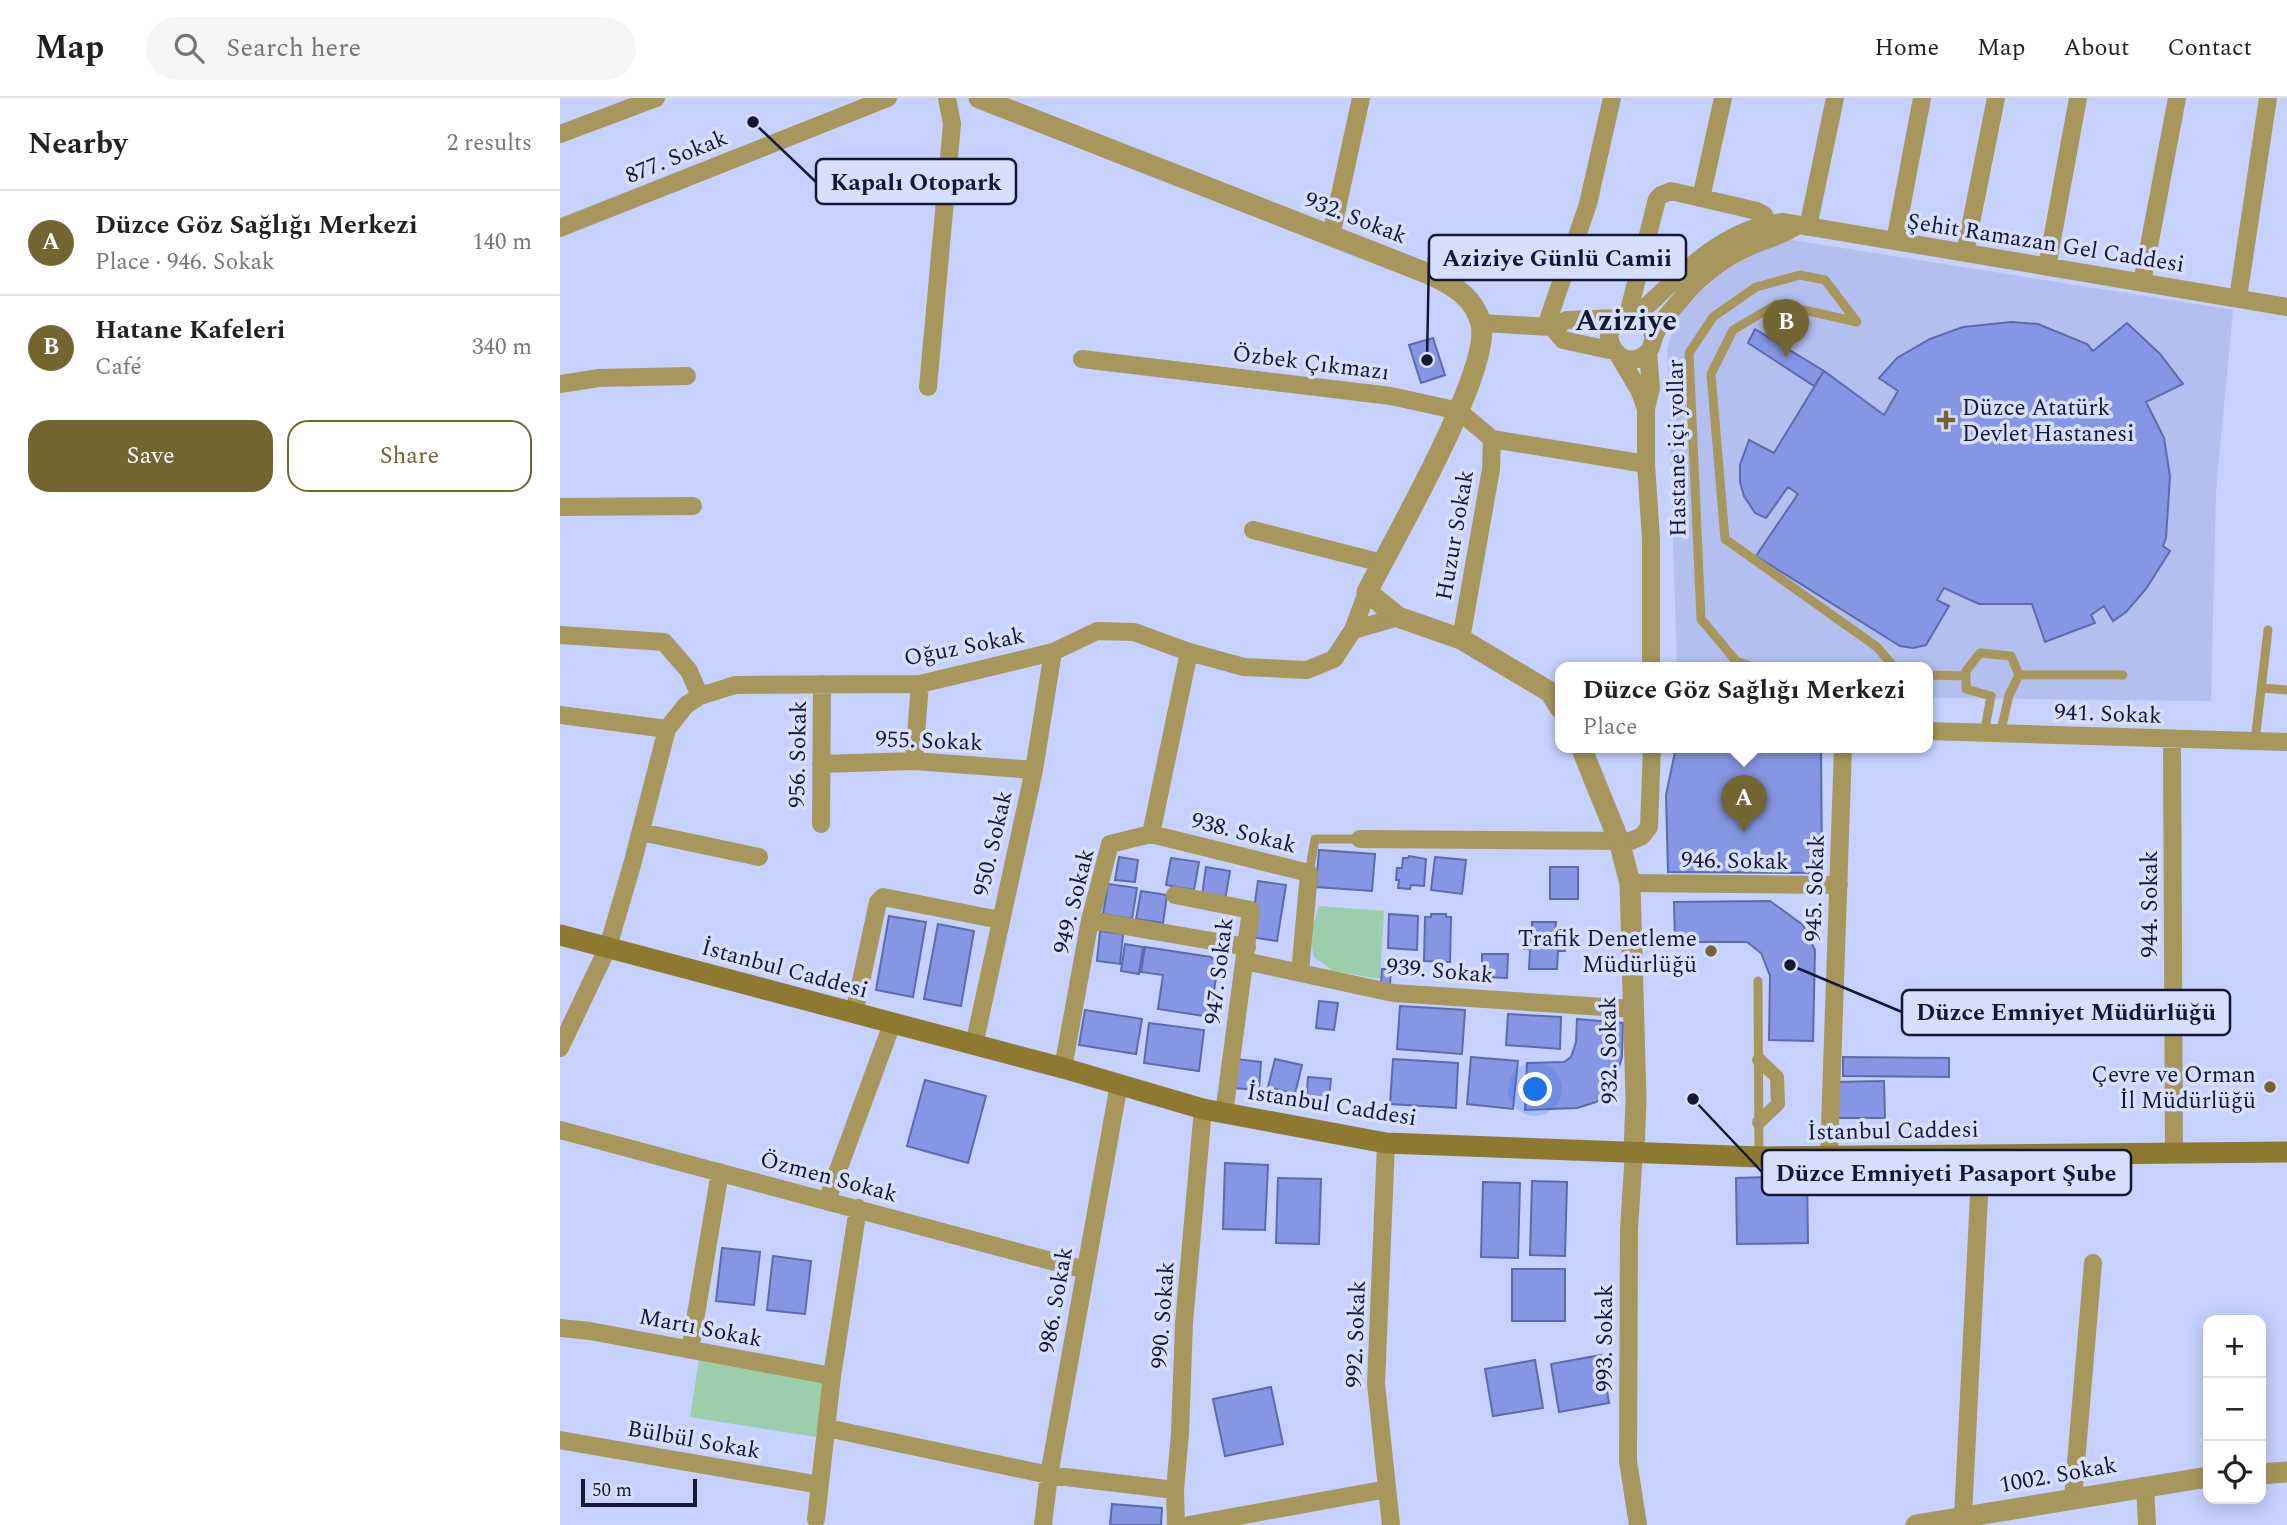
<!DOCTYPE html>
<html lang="en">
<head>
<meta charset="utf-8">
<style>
  body { margin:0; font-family:Spectral,serif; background:#f6f6f6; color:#222 }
  .controls { position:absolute; right:21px; bottom:21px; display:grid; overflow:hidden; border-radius:14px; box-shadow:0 4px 18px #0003 }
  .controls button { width:63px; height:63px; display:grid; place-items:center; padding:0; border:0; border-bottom:2px solid #e0e0e0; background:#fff; color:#222; font:35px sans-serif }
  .scale { position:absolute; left:21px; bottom:18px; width:116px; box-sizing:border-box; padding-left:7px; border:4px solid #141834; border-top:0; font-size:19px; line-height:24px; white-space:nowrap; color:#141834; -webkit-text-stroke:5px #d7dffe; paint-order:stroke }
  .you { position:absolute; left:976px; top:992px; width:24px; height:24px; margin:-18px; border:5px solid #fff; border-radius:50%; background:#1a73e8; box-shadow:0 0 0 10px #1a73e833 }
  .badge { display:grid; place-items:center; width:46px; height:46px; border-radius:50%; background:#736532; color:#fff; font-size:23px; font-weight:700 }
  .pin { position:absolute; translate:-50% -58px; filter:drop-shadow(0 2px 4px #0008) }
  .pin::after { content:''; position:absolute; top:37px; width:24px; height:21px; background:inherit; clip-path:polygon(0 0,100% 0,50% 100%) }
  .popup { position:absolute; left:995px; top:564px; width:378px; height:91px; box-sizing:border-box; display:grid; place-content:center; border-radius:14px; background:#fff; filter:drop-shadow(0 2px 5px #0005); font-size:23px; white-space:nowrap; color:#767676 }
  .popup b { font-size:26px; color:#222 }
  .popup::after { content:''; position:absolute; left:50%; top:100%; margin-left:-14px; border:14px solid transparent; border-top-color:#fff }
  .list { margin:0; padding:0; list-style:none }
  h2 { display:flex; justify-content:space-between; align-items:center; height:91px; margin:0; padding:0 28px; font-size:30px }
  h2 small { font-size:23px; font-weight:400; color:#767676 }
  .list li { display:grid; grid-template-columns:46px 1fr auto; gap:21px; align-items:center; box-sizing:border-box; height:105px; padding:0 28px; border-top:2px solid #e0e0e0 }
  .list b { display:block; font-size:26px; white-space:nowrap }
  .list p { margin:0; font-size:23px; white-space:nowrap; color:#767676 }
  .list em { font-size:23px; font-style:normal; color:#767676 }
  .actions { display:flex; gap:14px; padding:21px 28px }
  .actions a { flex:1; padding:16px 0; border:2px solid #736532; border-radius:21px; text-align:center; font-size:24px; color:#736532 }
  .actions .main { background:#736532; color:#fff }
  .icon { flex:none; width:38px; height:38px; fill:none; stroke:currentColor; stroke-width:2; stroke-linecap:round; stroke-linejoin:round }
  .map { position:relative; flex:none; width:1727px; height:1427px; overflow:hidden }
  header { display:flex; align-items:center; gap:42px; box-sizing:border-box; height:98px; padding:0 35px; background:#fff; border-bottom:2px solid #e0e0e0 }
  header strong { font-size:33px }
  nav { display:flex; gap:38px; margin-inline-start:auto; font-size:24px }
  .search { width:490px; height:63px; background:#f6f6f6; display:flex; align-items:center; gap:18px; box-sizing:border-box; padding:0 24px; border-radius:38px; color:#767676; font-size:26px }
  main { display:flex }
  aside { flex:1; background:#fff }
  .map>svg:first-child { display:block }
  .built { fill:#b3c0ef }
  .green { fill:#9cceab }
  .building { fill:#8696e4; stroke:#5d6aad; stroke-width:2 }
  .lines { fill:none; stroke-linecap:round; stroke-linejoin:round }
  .service { stroke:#a7975d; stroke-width:9 }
  .pedestrian { stroke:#a7975d; stroke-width:14 }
  .minor { stroke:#a7975d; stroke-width:18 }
  .tertiary { stroke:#a7975d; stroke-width:21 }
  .secondary { stroke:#8d792f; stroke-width:21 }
  .poi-dot { fill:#736532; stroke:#d7dffe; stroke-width:2.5 }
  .labels { text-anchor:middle; stroke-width:7; stroke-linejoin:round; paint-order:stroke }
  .street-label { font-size:23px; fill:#141834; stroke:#d7dffe }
  .poi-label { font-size:23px; fill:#141834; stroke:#d7dffe; text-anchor:end }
  .district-label { font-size:30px; font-weight:bold; fill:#141834; stroke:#d7dffe }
  .leader { fill:none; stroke:#141834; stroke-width:2.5 }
  .callout-dot { fill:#141834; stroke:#d7dffe; stroke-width:2.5 }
  .callout { fill:#d7dffe; stroke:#141834; stroke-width:2.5 }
  .callout-label { font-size:24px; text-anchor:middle; font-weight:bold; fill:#141834 }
</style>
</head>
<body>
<header>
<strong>Map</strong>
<div class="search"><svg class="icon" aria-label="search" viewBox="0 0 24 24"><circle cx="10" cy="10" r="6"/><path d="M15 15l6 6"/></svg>Search here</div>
<nav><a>Home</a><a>Map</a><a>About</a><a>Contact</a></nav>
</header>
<main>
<aside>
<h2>Nearby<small>2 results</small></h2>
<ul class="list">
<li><span class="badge">A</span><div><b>Düzce Göz Sağlığı Merkezi</b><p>Place · 946. Sokak</p></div><em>140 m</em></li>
<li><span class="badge">B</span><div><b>Hatane Kafeleri</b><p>Café</p></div><em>340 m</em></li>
</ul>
<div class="actions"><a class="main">Save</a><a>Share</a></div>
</aside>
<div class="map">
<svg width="1727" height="1427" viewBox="0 0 1727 1427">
  <rect width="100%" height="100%" fill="#c6d1fe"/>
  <path class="built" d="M1220,140L1673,212L1656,393L1651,603L1368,600V569H1117L1107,250L1119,214L1160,176Z"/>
  <path class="green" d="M759,808L824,813L820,881L773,873L753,858L751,834Z
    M139,1262L265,1282L256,1339L130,1319Z"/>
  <path class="building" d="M1451,224L1478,226L1527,246L1533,253L1567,225L1600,256L1623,286L1586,304L1604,340L1610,378L1606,440L1603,448L1610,453L1586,491L1566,514L1553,523L1544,508L1531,517L1535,525L1485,544L1472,506H1419L1384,490L1377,502L1389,508L1366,547L1353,550L1340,548L1196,458L1238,396L1228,389L1206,420L1195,415L1184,398L1180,384V367L1189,342L1214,355L1264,273L1324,317L1338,293L1319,280L1337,260L1370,241L1403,229Z
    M1195,231L1264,273L1254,288L1188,245Z
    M873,240L885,277L861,285L849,247Z
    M1116,649H1261L1262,775L1108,774L1106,697Z
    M759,752L815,756L812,793L756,789Z
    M849,758L866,761L864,788L851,787L850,791L838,790L839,782H836L837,770H842L843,760H848Z
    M559,759L578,762L575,784L555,782Z
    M875,759L906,762L902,796L871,792Z
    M611,760L639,764L634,792L606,787Z
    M646,769L670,773L665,802L642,798Z
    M990,769H1018V801H990Z
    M698,783L726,787L717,843L690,839Z
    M548,786L577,790L572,821L543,816Z
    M581,793L607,797L603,825L576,821Z
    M1210,803L1243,827L1255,852L1253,943L1209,942L1210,878L1201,855L1187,844H1115L1114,804Z
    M829,816L858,818L857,852L828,850Z
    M871,816H886V819H891L890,864L864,863L865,819H871Z
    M329,818L366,824L353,899L316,892Z
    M972,824H996L995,836H1006L1005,853H998L997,871H969L970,851H964L965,836H972Z
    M378,826L414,833L401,908L364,901Z
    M540,833L563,836L560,866L537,863Z
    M565,846L583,849L579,876L561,873Z
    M585,849L651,859L658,866L650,919L598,911L603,877L581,874Z
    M922,856H948L947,880L922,879Z
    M822,871H831L830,886H821Z
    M759,903L778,905L774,932L756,930Z
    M840,908L905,912L902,956L837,951Z
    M525,912L582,921L576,956L519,947Z
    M948,916L1001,919L1000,951L946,947Z
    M1017,921L1063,925L1062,959L1056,980L1046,996L1036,1004L1017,1010L965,1012L967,965L1004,964L1011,959L1016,944Z
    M589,925L644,932L639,973L584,965Z
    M911,959L958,963L953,1011L907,1006Z
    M1283,959L1389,960V979L1283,978Z
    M676,961L701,964L699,992L673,990Z
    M715,961L742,967L735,996L708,989Z
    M833,961L898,965L896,1010L830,1006Z
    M748,979L771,981L768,1010L746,1008Z
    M365,982L426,998L408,1065L347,1048Z
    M1324,983L1325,1020H1275V984Z
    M665,1065L708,1067L705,1132L663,1131Z
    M1247,1078L1248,1145L1177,1146L1176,1080Z
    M718,1080L761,1081L759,1146L716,1145Z
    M972,1083L1007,1084L1005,1158L970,1157Z
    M923,1084L960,1085L958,1160L921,1159Z
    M162,1150L200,1154L194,1207L156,1203Z
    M213,1158L251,1163L245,1216L207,1212Z
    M952,1171H1005V1223H952Z
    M1041,1257L1049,1305L999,1314L991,1266Z
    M975,1262L983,1310L933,1318L925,1271Z
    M711,1289L723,1346L665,1358L653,1301Z
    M552,1406L602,1410L601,1427H550Z"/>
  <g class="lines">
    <path class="service" d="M1297,224L1217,206L1173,232L1151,276L1165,441L1317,549L1334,569
      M1192,569L1176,563L1141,521L1129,255L1153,219L1196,189L1240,177L1265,182L1297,224
      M1368,577L1406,578
      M1459,577H1563
      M1702,590L1727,592
      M1424,636L1431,598L1406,591V573L1420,555L1451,558L1459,577L1449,597L1440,637
      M1695,643L1708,532
      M749,775L755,741H800
      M1198,883L1199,1059"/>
    <path class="pedestrian" d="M1199,962L1217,979L1218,1006L1199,1024"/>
    <path class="minor" d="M0,36L96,0
      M1141,100L1163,0
      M1248,129L1275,0
      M0,130L328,0
      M771,138L801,0
      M1335,143L1362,0
      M1405,155L1436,0
      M1081,164L1124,175
      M1487,169L1518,0
      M1582,185L1617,0
      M1678,200L1708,0
      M1068,217L1097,101L1101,97L1111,93L1197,113L1204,117L1208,125
      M1076,218C1118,180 1163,129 1222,124L1727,209
      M921,225L992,229L1007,222L1061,220
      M986,228L1028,106L1052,0
      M992,229L1003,242L1054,253
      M1094,240L1089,226C1073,211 1054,218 1049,238C1051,253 1063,266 1079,260C1081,259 1086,256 1088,254C1092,250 1092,245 1094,239C1101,222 1117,206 1129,192C1146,174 1166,159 1189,149C1206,141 1223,138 1238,127
      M1088,254L1091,290L1086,311V366L1091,441V569
      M1059,258L1079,292L1086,311
      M522,261L831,298L899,313L932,341L1086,366
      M0,286L39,280L127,278
      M368,289L392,26L387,0
      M0,409L133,408
      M693,432L822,465
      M793,532L807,494
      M0,537L104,544L129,573L140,598
      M901,541L931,371L932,341
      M0,617L107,631
      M1368,633L1727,644
      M1612,641L1614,1055
      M354,663L360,586
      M261,666L354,663L474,672
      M261,726L262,586
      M81,734L199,759
      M591,736L749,775L740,875
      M800,741L1071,743L1082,738L1089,729L1092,649
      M1070,785L1279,787
      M615,797L691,812L664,1016
      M530,822L687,849
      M685,863L833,895L1074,911
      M294,916L318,804L323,799L440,822
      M414,947L474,672L493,554
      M0,950L48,849L72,767L107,631L126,607L140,598L175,587L360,586L493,554L537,533L574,534L629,554L684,569L747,572L774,561L793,532L838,519
      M503,970L530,822L550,746L591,736L629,554
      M0,1032L525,1172
      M826,1045L816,1286L831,1427
      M1074,1053L1069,1131L1068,1363L1078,1427
      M1269,1058L1283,649
      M267,1102L332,926
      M0,1230L30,1233L272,1278
      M130,1252L160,1074
      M267,1330L489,1377L615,1392
      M0,1342L260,1387
      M1585,1388L1587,1427
      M1513,1400L1533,1165
      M1403,1419L1421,1057
      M256,1421L272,1278L298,1110
      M483,1427L489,1377L559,986
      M616,1427L615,1392L620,1335L624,1225L643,1011
      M629,1427L827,1391"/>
    <path class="tertiary" d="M419,0L869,176C892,186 915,200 921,226C932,272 832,445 807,494L838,519L901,541L990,594L1000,610
      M1021,649L1059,743L1070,785L1076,1002L1074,1053
      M1701,1376L1727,1374
      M1356,1427L1648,1379"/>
    <path class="secondary" d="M0,837L503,970L643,1011L826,1045L1199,1059L1727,1054"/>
  </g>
  <g class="poi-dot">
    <path d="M1382.5 311.5h7v7h7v7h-7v7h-7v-7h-7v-7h7z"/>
    <circle cx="1151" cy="853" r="7"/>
    <circle cx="1710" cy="989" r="7"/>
  </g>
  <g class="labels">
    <g class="street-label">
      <text transform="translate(116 58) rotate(-22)" y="8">877. Sokak</text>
      <text transform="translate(796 119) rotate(21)" y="8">932. Sokak</text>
      <text transform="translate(1486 144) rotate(9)" y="8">Şehit Ramazan Gel Caddesi</text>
      <text transform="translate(751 264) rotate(7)" y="8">Özbek Çıkmazı</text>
      <text transform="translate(1116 350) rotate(-91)" y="8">Hastane içi yollar</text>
      <text transform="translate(894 437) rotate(-80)" y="8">Huzur Sokak</text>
      <text transform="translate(404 548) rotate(-11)" y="8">Oğuz Sokak</text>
      <text transform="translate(1548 615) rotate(2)" y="8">941. Sokak</text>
      <text transform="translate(369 642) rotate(2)" y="8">955. Sokak</text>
      <text transform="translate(237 656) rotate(-89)" y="8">956. Sokak</text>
      <text transform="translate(684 734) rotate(14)" y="8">938. Sokak</text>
      <text transform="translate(432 745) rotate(-77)" y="8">950. Sokak</text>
      <text transform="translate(1175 762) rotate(1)" y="8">946. Sokak</text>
      <text transform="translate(1254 790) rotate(-88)" y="8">945. Sokak</text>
      <text transform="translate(513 803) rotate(-76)" y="8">949. Sokak</text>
      <text transform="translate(1589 806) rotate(-90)" y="8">944. Sokak</text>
      <text transform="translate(225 870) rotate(15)" y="8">İstanbul Caddesi</text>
      <text transform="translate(880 872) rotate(5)" y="8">939. Sokak</text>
      <text transform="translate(658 873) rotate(-83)" y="8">947. Sokak</text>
      <text transform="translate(1048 952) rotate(-91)" y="8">932. Sokak</text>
      <text transform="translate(772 1006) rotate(9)" y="8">İstanbul Caddesi</text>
      <text transform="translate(1333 1032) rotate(-1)" y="8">İstanbul Caddesi</text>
      <text transform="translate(269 1078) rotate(15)" y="8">Özmen Sokak</text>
      <text transform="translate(495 1202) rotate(-80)" y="8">986. Sokak</text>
      <text transform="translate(602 1217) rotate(-86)" y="8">990. Sokak</text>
      <text transform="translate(141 1229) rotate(11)" y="8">Martı Sokak</text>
      <text transform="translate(795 1236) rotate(-88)" y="8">992. Sokak</text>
      <text transform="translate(1044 1240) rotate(-90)" y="8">993. Sokak</text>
      <text transform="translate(134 1341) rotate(10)" y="8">Bülbül Sokak</text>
      <text transform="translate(1498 1376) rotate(-10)" y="8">1002. Sokak</text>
    </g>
    <g class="poi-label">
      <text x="1402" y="317" text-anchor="start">Düzce Atatürk<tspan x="1402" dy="26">Devlet Hastanesi</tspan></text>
      <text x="1137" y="848">Trafik Denetleme<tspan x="1137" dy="26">Müdürlüğü</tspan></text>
      <text x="1696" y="984">Çevre ve Orman<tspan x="1696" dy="26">İl Müdürlüğü</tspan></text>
    </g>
    <g class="district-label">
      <text x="1066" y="232">Aziziye</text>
    </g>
  </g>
  <path class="leader" d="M193 24L256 84M867 262L869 159M1230 867L1342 914M1133 1001L1202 1074"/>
  <g class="callout-dot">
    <circle cx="193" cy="24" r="7"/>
    <circle cx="867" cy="262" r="7"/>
    <circle cx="1230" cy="867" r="7"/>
    <circle cx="1133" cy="1001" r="7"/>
  </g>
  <g class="callout">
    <rect x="256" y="61" width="200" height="45" rx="7"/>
    <rect x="869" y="137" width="257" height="45" rx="7"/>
    <rect x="1342" y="892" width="328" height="45" rx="7"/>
    <rect x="1202" y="1052" width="369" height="45" rx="7"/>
  </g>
  <g class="callout-label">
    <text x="356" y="92">Kapalı Otopark</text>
    <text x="997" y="168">Aziziye Günlü Camii</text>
    <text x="1506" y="922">Düzce Emniyet Müdürlüğü</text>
    <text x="1386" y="1083">Düzce Emniyeti Pasaport Şube</text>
  </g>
</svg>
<div class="controls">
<button>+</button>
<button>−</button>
<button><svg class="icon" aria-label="locate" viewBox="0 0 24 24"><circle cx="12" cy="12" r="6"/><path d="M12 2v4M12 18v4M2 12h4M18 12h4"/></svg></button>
</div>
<div class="scale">50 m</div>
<div class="you"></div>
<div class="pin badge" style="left:1184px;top:735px">A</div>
<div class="popup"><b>Düzce Göz Sağlığı Merkezi</b>Place</div>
<div class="pin badge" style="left:1226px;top:259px">B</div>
</div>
</main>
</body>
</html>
